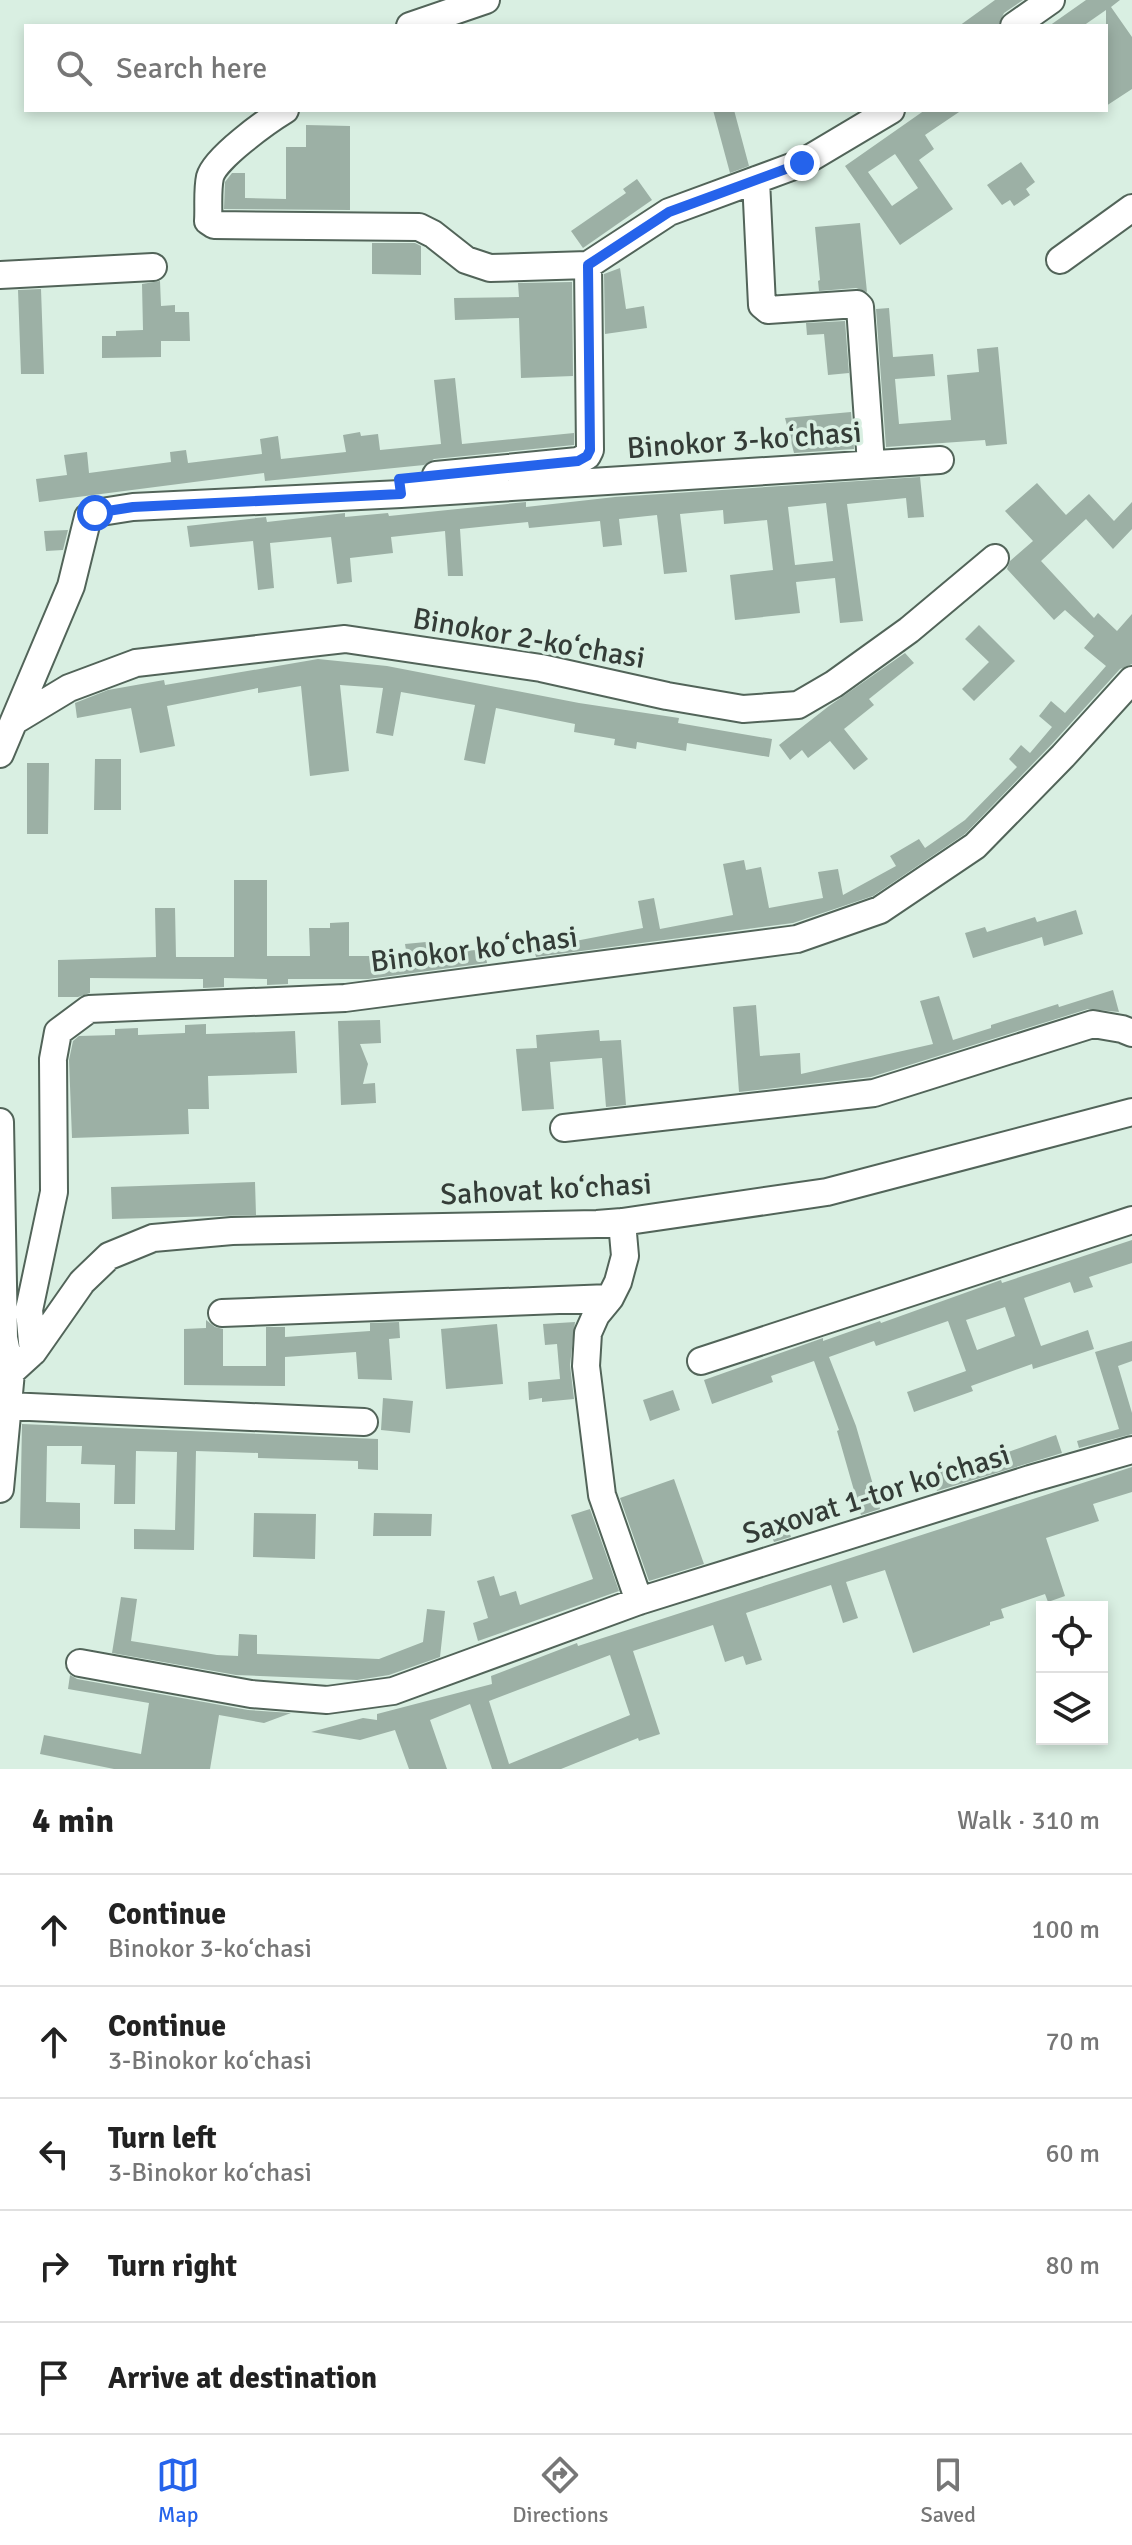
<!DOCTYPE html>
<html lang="en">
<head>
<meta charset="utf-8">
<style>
  body { margin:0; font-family:Signika,sans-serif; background:#f6f6f6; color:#222 }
  .controls { position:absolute; right:24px; bottom:24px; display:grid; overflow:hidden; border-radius:0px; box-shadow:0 4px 12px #0003 }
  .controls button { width:72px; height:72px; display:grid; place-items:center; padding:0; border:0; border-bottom:2px solid #e0e0e0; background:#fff; color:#222; font:40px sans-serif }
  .stop { position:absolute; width:24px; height:24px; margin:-18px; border:6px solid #2563eb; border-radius:50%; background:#fff }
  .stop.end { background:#2563eb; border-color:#fff; box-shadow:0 2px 8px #0008 }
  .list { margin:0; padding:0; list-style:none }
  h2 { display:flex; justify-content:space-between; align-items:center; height:104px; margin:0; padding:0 32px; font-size:34px }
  h2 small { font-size:26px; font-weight:400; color:#767676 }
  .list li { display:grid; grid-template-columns:52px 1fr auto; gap:24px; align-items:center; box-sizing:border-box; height:112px; padding:0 32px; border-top:2px solid #e0e0e0 }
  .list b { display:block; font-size:30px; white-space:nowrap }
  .list p { margin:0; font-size:26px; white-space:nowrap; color:#767676 }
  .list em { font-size:26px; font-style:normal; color:#767676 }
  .icon { flex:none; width:44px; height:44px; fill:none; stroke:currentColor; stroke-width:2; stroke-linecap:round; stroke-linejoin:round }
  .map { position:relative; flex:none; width:1132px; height:1769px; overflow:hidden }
  .search { position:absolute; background:#fff; box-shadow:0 4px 12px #0003; left:24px; right:24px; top:24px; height:88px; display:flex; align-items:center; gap:20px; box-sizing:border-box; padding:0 28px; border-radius:0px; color:#767676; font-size:30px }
  .sheet { height:664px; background:#fff }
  nav { display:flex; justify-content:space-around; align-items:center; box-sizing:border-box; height:112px; border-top:2px solid #e0e0e0; background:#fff; font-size:22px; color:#767676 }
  nav a { display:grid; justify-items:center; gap:4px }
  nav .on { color:#2563eb }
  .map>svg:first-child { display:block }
  .building { fill:#9cb0a5; fill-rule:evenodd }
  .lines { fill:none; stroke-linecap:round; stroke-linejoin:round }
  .minor-casing { stroke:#526459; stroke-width:30 }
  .minor { stroke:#fff; stroke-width:26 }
  .route { stroke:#2563eb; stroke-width:10 }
  .labels { text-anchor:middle; stroke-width:7; stroke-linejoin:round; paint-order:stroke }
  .street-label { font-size:30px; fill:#343c37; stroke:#d9efe2 }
</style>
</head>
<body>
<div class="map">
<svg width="1132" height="1769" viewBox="0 0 1132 1769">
  <rect width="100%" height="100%" fill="#d9efe2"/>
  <path class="building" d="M995,0H1023L1004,13L998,26H959Z
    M1086,0H1120L1111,7L1132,37V89L1106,106V10L1083,26H1049Z
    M713,110H734L749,166L730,173Z
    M925,110H962L925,135L934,149L919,160L953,209L900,245L845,166ZM895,154L918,188L892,206L868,172Z
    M306,125L350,126V210L224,209L225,182L232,173H245V198L286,199V147H306Z
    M1021,162L1035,182L1026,189L1030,195L1014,206L1010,200L1002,205L987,185Z
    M637,179L652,200L583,248L571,231L626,193L623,189Z
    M860,223L867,292L856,288L819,291L818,281L820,280L815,227Z
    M372,243H415L421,246V275L372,274Z
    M620,268L626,309L644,306L647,328L605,334L604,274Z
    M160,281L161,306L175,305V312H189L190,341H161V357L102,358V336H116V331L143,330L142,284Z
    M572,282L573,376L521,378L519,318L455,320L454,298L519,297L518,283Z
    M41,289L44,374H21L18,290Z
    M889,308L893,357L933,354L935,376L895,379L899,424L951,420L947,375L979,372L977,349L998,347L1007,444L986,446L985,440L886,447L876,309Z
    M845,321L849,373L828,375L824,334L807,335L806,323Z
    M455,378L462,444L574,433V445L434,459L424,465L265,481L264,473L39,502L36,479L67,475L64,455L87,452L89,473L171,462L170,452L186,450L188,463L262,454L260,439L278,436L281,459L346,452L343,435L360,432L361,436L378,434L380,450L441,444L434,380Z
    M851,412L854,449L794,453L785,418Z
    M920,477L924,517L908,518L906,498L847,504L863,621L840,623L835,578L796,582L800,613L735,620L730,575L773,570L767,520L724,524L723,510L680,514L687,572L664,574L657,515L619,519L622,545L603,547L600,521L529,528L528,522L460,529L463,576H448L445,531L391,537L393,553L350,558L352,582L337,584L331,537L270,543L274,588L258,590L253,541L190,547L187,526L266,517L267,522L345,513V517L388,513L389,516L526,502V507L615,497ZM826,503L833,561L795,565L788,507Z
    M1037,483L1066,515L1089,494L1114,521L1132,502V529L1113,549L1086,519L1041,561L1094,618L1098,613L1117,631L1132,614V664L1120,669L1051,745L965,834L873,896L793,923L536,957L533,945L569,938L570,942L643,928L638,901L654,898L660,929L733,915L723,864L744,860L746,870L761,867L769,908L823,898L818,872L838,869L843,895L896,866L890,856L919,839L925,848L965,820L1017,767L1009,759L1021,745L1030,753L1052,727L1039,716L1051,701L1065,713L1106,666L1084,648L1094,636L1065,610L1054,620L1007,569L1010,561L1033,541L1005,511Z
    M68,530L63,550L46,551L44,531Z
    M979,625L1015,661L974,701L962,689L989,662L965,639Z
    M905,653L914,663L869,699L874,705L844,729L868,759L854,770L830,741L808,758L802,750L790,760L779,745L829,706Z
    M318,659L387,666L579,703L679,718L678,723L772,739L769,757L687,743L686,751L637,742L636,749L614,745L615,739L574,732L575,724L496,708L485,764L464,760L475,705L401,692L393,736L376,733L383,688L340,685L349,771L310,776L301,686L258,693V688L167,706L175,746L140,753L131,708L77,718L75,703L108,690L164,680L165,685Z
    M95,759H121V810H94Z
    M27,763H49L48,834H27Z
    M234,880H267V956H310L309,928H330V923L349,922V956H407L405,944L426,942L427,955L485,949L487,963L368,979H288V984L267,985V979L224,978V987L203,988V979L90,978V993L78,997H58V960L156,957L155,908H175L176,957H234Z
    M1076,910L1083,934L1044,946L1042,937L973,958L965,933L985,927L987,932L1035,917L1037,922Z
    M1113,990L1119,1012L1088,1009L871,1077L739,1092L733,1007L756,1005L760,1056L800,1053L801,1074L933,1044L920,1001L939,996L953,1040L991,1028V1025L1058,1004L1059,1007Z
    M380,1020L381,1043L360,1044L368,1064L363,1084L375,1083L376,1103L341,1105L338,1021Z
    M206,1024V1034L295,1031L297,1073L208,1076L209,1109H188L189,1134L72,1138L69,1060L73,1041L79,1036L115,1035V1029L138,1028V1035L185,1033V1025Z
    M599,1030L600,1041L621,1040L626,1105L606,1107L602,1058L550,1062L554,1109L522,1111L516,1049L537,1048L536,1035Z
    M255,1182L256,1215L112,1219L111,1187Z
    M1132,1240V1263L1089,1277L1093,1287L1074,1293L1070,1282L1024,1298L1041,1346L1088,1330L1094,1349L1033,1369L1032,1364L971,1386L973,1391L914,1412L907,1392L966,1371L948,1321L876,1346L874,1341L829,1357L856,1426L880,1509L861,1515L837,1431L839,1430L814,1361L771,1376L773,1382L712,1404L704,1380L823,1338V1341L880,1321L881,1323L1001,1280L1002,1283ZM1005,1307L1015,1336L977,1350L966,1320Z
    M206,1320L215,1327L223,1329V1366H266V1327H285V1337L370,1331V1323L399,1322L400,1338L389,1339L392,1380L358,1379L356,1352L285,1357V1386L184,1385V1329L206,1328Z
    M575,1322L570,1365L574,1399L542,1402V1398L529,1400L528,1382L560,1379L557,1344L545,1345L543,1324Z
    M497,1324L503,1384L446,1389L441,1329Z
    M1132,1341V1361L1118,1366L1132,1413V1434L1079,1448L1077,1441L1119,1429L1095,1352Z
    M673,1390L680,1410L650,1421L643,1400Z
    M383,1398L413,1401L410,1433L381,1430Z
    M22,1424L378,1439V1470L358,1469V1461L258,1458V1453L196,1451L194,1550L134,1549V1529L175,1530L177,1452L136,1451L135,1504H114L115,1465L81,1464L82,1446H47L46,1502L80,1503V1529L20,1528Z
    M1056,1435L1062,1453L937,1491L931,1475L996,1452L997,1456Z
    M1132,1467V1492L1093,1504L1099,1521L1046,1538L1065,1596L1048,1602L1045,1594L1001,1609L1004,1618L990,1622V1625L913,1653L885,1570L846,1582L858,1618L843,1623L831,1585L746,1613L762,1660L746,1665L743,1656L725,1662L713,1625L633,1651L660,1734L639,1741L638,1738L561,1769H492L470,1704L430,1720L447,1769H409L395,1730L360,1740L311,1732L363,1718L377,1720V1714L492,1684L491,1676L577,1643L578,1646ZM610,1655L630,1715L509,1764L489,1701Z
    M674,1479L704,1564L649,1581L620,1498Z
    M590,1509L619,1591L478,1641L473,1623L488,1618L477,1581L494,1576L500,1596L516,1591L520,1605L593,1579L571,1515Z
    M254,1513L316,1514L315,1559L253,1557Z
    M374,1513L432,1514L431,1536H373Z
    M786,1523L791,1537L774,1542L769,1529Z
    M121,1597L137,1599L131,1641L217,1655L238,1656L239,1634L257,1635V1654L379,1659L423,1642L427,1609L445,1611L440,1657L389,1675L357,1680L236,1675L112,1653Z
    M70,1675L77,1679L248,1710L291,1713L264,1723L219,1715L210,1769H114L40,1754L44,1735L141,1754L149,1703L68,1689Z"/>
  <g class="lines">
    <g class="minor-casing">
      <path id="minor" d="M410,26L486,0
        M1014,26L1051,0
        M285,110C267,121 215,158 210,177C207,191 209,208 208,221L214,225L419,227L433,234L466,260L490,268L588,265L669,212L802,163L891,110
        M756,180L762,305L768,310L857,304L860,307L871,464
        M1060,260L1132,208
        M0,275L153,267
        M436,475L578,461L587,456L590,450L588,265
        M16,720L69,688L136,663L345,639L541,668L667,696L743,709L798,705L834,684L909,630L995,558
        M0,754L71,586L88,517L95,513L133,507L401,494L940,460
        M0,1122L4,1338L11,1372L0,1489
        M564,1128L874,1093L1093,1024L1122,1029L1132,1033
        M622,1222L625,1256L618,1282L610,1298L596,1315L588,1333L586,1366L602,1495L639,1601
        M222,1313L610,1298
        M33,1352L29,1310L54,1192L53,1059L58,1032L89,1009L345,998L797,939L880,910L975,846L1063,756L1132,680
        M701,1361L1132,1220
        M11,1372L33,1352L82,1282L109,1256L153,1238L232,1231L597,1224L622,1222L827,1192L1132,1112
        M8,1406L364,1422
        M80,1663L251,1694L327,1700L393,1691L639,1601L1030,1479L1132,1450"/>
    </g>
    <use href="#minor" class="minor"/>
  </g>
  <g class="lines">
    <path class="route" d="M95,513L133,507L401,494L399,479L578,461L587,456L590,450L588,265L669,212L802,163"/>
  </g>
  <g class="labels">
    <g class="street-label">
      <text transform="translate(744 440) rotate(-4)" y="10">Binokor 3-koʻchasi</text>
      <text transform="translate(529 638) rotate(10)" y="10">Binokor 2-koʻchasi</text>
      <text transform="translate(474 949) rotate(-7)" y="10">Binokor koʻchasi</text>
      <text transform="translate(546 1189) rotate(-3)" y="10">Sahovat koʻchasi</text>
      <text transform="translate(876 1494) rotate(-17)" y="10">Saxovat 1-tor koʻchasi</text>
    </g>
  </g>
</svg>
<div class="controls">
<button><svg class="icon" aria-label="locate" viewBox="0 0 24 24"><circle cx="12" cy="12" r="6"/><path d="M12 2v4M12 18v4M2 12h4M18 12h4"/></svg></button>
<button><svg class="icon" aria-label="layers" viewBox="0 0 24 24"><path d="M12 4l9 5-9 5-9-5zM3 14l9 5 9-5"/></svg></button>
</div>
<div class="stop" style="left:95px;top:513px"></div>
<div class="stop end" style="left:802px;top:163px"></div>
<div class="search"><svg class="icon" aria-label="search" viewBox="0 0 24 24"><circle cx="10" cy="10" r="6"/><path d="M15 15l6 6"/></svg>Search here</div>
</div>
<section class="sheet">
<h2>4 min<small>Walk · 310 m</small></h2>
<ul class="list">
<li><svg class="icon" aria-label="ahead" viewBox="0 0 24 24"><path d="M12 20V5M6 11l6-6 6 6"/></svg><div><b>Continue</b><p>Binokor 3-koʻchasi</p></div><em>100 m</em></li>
<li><svg class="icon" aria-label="ahead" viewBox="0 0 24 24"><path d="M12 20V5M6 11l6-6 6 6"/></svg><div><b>Continue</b><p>3-Binokor koʻchasi</p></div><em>70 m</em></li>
<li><svg class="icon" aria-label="left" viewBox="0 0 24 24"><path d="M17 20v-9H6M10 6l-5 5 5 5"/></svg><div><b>Turn left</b><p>3-Binokor koʻchasi</p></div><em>60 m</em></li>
<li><svg class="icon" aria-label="right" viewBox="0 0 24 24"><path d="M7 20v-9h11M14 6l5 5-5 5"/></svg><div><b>Turn right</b></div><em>80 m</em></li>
<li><svg class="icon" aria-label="arrive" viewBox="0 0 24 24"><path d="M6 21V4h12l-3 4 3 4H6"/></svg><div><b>Arrive at destination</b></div></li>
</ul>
</section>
<nav>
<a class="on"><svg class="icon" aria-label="map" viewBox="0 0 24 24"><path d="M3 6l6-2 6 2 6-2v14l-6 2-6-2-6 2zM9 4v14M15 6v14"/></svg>Map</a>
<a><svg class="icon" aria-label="directions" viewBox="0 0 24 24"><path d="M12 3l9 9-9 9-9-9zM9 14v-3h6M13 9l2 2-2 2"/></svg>Directions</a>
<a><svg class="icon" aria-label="saved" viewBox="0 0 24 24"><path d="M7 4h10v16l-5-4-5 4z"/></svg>Saved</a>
</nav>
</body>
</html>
